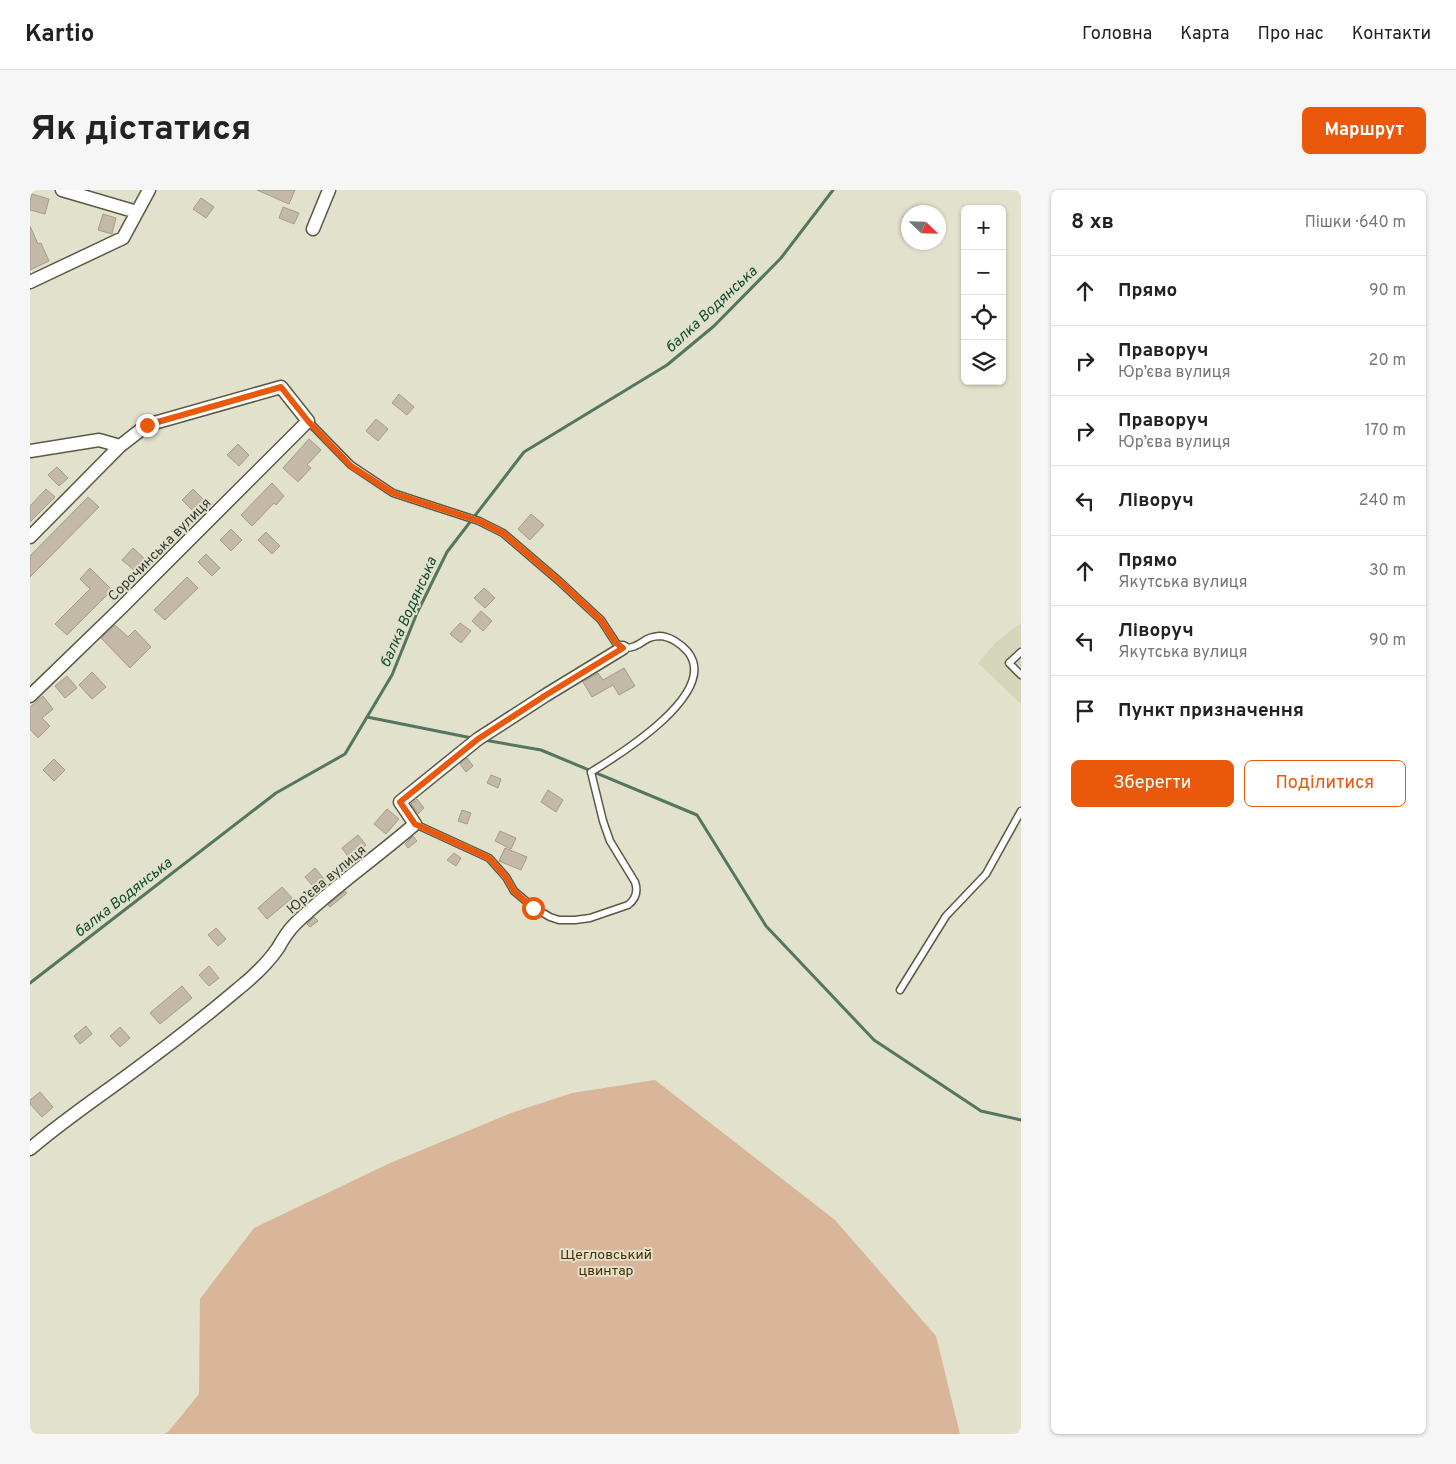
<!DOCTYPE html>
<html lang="uk">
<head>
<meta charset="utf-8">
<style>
  body { margin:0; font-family:Overpass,sans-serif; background:#f6f6f6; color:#222 }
  .controls { position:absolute; right:15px; top:15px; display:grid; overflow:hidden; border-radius:8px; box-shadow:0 1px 4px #0004 }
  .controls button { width:45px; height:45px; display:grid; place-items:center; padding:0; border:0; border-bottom:1px solid #e0e0e0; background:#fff; color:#222; font:25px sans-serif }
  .compass { position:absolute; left:871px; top:15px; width:45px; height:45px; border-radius:50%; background:#fff; box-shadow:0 1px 4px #0004; rotate:113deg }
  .stop { position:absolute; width:15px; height:15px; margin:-11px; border:4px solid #ea580c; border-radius:50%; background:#fff }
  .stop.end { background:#ea580c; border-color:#fff; box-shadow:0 1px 5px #0008 }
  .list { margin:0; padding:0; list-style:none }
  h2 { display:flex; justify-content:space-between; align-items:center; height:65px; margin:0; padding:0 20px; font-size:21px }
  h2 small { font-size:16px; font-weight:400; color:#767676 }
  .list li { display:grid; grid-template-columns:32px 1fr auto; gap:15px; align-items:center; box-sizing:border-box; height:70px; padding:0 20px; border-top:1px solid #e0e0e0 }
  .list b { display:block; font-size:19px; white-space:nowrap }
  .list p { margin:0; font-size:16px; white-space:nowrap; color:#767676 }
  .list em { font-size:16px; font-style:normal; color:#767676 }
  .actions { display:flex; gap:10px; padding:15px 20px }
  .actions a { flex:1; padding:11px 0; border:1px solid #ea580c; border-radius:8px; text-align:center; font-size:18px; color:#ea580c }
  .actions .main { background:#ea580c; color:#fff }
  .icon { flex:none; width:28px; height:28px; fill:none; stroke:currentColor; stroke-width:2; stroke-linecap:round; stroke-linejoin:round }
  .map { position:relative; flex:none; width:991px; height:1244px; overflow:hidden; border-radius:8px }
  header { display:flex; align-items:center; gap:30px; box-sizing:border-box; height:70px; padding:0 25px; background:#fff; border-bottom:1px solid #e0e0e0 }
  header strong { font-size:24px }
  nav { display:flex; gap:28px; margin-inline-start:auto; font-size:18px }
  .intro { display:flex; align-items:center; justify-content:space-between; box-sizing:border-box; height:120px; padding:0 30px }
  h1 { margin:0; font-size:35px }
  .button { padding:12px 22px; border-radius:8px; background:#ea580c; color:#fff; font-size:18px; font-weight:700 }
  main { display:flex; gap:30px; padding:0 30px }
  aside { flex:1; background:#fff; border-radius:8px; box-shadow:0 1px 4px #0004 }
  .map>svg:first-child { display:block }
  .built { fill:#d5d6b9 }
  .green { fill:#d9b59a }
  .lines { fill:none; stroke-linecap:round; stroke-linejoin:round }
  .stream { stroke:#54765f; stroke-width:3 }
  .building { fill:#c4b9a6; stroke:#a59b89 }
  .lane-casing { stroke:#595947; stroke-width:9 }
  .street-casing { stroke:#595947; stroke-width:15 }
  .lane { stroke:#fff; stroke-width:6 }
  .street { stroke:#fff; stroke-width:12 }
  .route { stroke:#ea580c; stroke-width:6 }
  .labels { text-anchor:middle; stroke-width:4; stroke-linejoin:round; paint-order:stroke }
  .street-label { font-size:14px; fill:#393a31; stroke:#e1e1cc }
  .park-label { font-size:14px; fill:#522900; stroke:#e1e1cc }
  .water-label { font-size:15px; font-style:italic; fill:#124d30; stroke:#e1e1cc }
</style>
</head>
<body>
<header>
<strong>Kartio</strong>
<nav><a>Головна</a><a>Карта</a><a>Про нас</a><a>Контакти</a></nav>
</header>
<div class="intro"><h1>Як дістатися</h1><a class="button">Маршрут</a></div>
<main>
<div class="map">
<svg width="991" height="1244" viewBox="0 0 991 1244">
  <rect width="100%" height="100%" fill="#e1e1cc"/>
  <path class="built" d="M991,433V514L948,473L965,453Z"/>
  <path class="green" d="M625,890L805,1030L906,1146L930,1244H134L139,1241L169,1204L170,1109L224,1038L358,974L481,923L542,903Z"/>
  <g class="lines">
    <path class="stream" d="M337,527L442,548
      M454,550L511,560L667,625L736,736L844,850L951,921L991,930
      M0,793L246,603L315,564L362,485L387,423L417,362L494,262L637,175L684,136L751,68L803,0"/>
  </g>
  <path class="building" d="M227,0H265L259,14Z
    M2,4L19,9L15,24L0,20V12Z
    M171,8L184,17L176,28L163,19Z
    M253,17L269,23L264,34L249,28Z
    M73,24L86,28L82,44L68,40Z
    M0,36L8,54L11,53L19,71L0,80Z
    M369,204L384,217L377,225L362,213Z
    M346,229L358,239L348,251L336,241Z
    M279,249L291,260L277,275L281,278L268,292L253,278Z
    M208,254L219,265L209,276L197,265Z
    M27,277L38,288L29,296L18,285Z
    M242,293L254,306L246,315L244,313L222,336L211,325Z
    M16,299L25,307L0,332V316Z
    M163,299L174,310L163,321L152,310Z
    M58,307L69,317L0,387V366Z
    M501,324L514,335L500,350L488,339Z
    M201,339L212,350L201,361L190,350Z
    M236,342L250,356L242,364L228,350Z
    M103,358L115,369L104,380L92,370Z
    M176,364L190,378L182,386L168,372Z
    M60,378L82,400L37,445L25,434L60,399L50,389Z
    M157,387L168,398L135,430L124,420Z
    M454,398L465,408L455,418L444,408Z
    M451,421L462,431L453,441L442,431Z
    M430,433L441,441L431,453L420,444Z
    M85,435L98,447L105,440L121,457L100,478L71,448Z
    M594,478L605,496L589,505L583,495L562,507L553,492L568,483L573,490Z
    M62,482L76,497L62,509L49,495Z
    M37,486L47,498L35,508L25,496Z
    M13,506L23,519L12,528L20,536L8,548L0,539V517Z
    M437,568L443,576L436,582L430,574Z
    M24,569L35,580L24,591L13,580Z
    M461,585L471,589L468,598L457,593Z
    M518,600L533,610L526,622L511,612Z
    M387,609L394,618L388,624L381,614Z
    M357,619L369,629L356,644L344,634Z
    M432,620L441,623L437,634L428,631Z
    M470,641L486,648L481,659L465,651Z
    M328,645L336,655L319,668L312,658Z
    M383,646L387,651L378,658L375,654Z
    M475,658L497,667L491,680L469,671Z
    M424,663L431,668L426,676L417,670Z
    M285,678L298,694L288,702L275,687Z
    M252,697L262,708L237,729L228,718Z
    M315,701L317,703L300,717L298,715Z
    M284,727L288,731L280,737L277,734Z
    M186,738L196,749L188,756L178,745Z
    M179,776L189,788L179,796L169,785Z
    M152,796L162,808L130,834L120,823Z
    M56,836L62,844L50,854L44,846Z
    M90,837L100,848L90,857L80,846Z
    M10,902L23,917L12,927L0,914V910Z"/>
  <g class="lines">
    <g class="lane-casing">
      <path id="lane" d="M278,231L321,275L363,303L449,331L473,343L529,391L571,430L586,453L593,458C597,458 601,458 605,456C615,452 615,447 629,446C640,446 651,454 658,462C690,503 589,565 561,582L573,631L580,651L605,692C608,701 606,709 598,715L560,728L545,730H529L520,727L503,717L484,701L476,687L459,668L385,634
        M991,462L979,473L991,485
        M870,800L916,726L956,684L991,621"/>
    </g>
    <g class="street-casing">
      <path id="street" d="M32,0L107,22
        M283,39L299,0
        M0,92L93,48L119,0
        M0,261L69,250L90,256L117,235L251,197L278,231L91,418L0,506
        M0,347L90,256
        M0,959C35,929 73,904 109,877C143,852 176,826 208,799C223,787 237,774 248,758C253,749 258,741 265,734C303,697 346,668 385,634L370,612L448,549L516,505L593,458"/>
    </g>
    <use href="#lane" class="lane"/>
    <use href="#street" class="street"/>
  </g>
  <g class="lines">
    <path class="route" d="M117,235L251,197L278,231L321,276L363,303L449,331L473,343L529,391L571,430L586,453L593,458L516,505L448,549L370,612L385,634L459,668L476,687L484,701L503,718"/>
  </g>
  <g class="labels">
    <g class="street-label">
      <text transform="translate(129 359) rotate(-45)" y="5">Сорочинська вулиця</text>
      <text transform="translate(296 689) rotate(-40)" y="5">Юр’єва вулиця</text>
    </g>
    <g class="park-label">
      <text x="576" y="1069">Щегловський<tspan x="576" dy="16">цвинтар</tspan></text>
    </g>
    <g class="water-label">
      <text transform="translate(681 119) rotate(-43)" y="5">балка Водянська</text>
      <text transform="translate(378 422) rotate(-66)" y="5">балка Водянська</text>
      <text transform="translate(93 707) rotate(-38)" y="5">балка Водянська</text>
    </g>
  </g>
</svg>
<div class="controls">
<button>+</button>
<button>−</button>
<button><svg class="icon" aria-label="locate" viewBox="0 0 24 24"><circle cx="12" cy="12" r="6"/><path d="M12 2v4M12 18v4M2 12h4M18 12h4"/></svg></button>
<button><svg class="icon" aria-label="layers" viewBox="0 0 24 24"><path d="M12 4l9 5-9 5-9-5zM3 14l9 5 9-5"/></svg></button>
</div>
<svg class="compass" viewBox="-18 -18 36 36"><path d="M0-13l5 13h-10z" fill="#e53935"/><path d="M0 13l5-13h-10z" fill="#767676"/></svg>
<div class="stop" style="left:503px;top:718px"></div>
<div class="stop end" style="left:117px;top:235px"></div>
</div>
<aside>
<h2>8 хв<small>Пішки · 640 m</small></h2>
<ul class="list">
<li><svg class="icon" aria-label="ahead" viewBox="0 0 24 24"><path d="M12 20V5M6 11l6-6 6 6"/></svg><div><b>Прямо</b></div><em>90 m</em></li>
<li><svg class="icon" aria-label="right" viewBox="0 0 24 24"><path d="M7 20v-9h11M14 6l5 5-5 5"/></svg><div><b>Праворуч</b><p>Юр’єва вулиця</p></div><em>20 m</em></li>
<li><svg class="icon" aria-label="right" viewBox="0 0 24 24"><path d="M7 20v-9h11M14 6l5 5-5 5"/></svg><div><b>Праворуч</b><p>Юр’єва вулиця</p></div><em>170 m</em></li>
<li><svg class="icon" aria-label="left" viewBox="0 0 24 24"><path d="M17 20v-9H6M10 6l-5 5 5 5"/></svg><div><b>Ліворуч</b></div><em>240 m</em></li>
<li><svg class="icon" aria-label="ahead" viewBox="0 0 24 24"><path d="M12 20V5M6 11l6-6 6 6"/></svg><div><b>Прямо</b><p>Якутська вулиця</p></div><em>30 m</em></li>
<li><svg class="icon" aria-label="left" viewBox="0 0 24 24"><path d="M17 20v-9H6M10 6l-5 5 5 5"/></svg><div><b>Ліворуч</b><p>Якутська вулиця</p></div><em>90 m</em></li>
<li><svg class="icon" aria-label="arrive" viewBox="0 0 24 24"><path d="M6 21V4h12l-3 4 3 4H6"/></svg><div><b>Пункт призначення</b></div></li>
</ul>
<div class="actions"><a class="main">Зберегти</a><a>Поділитися</a></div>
</aside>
</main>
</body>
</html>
